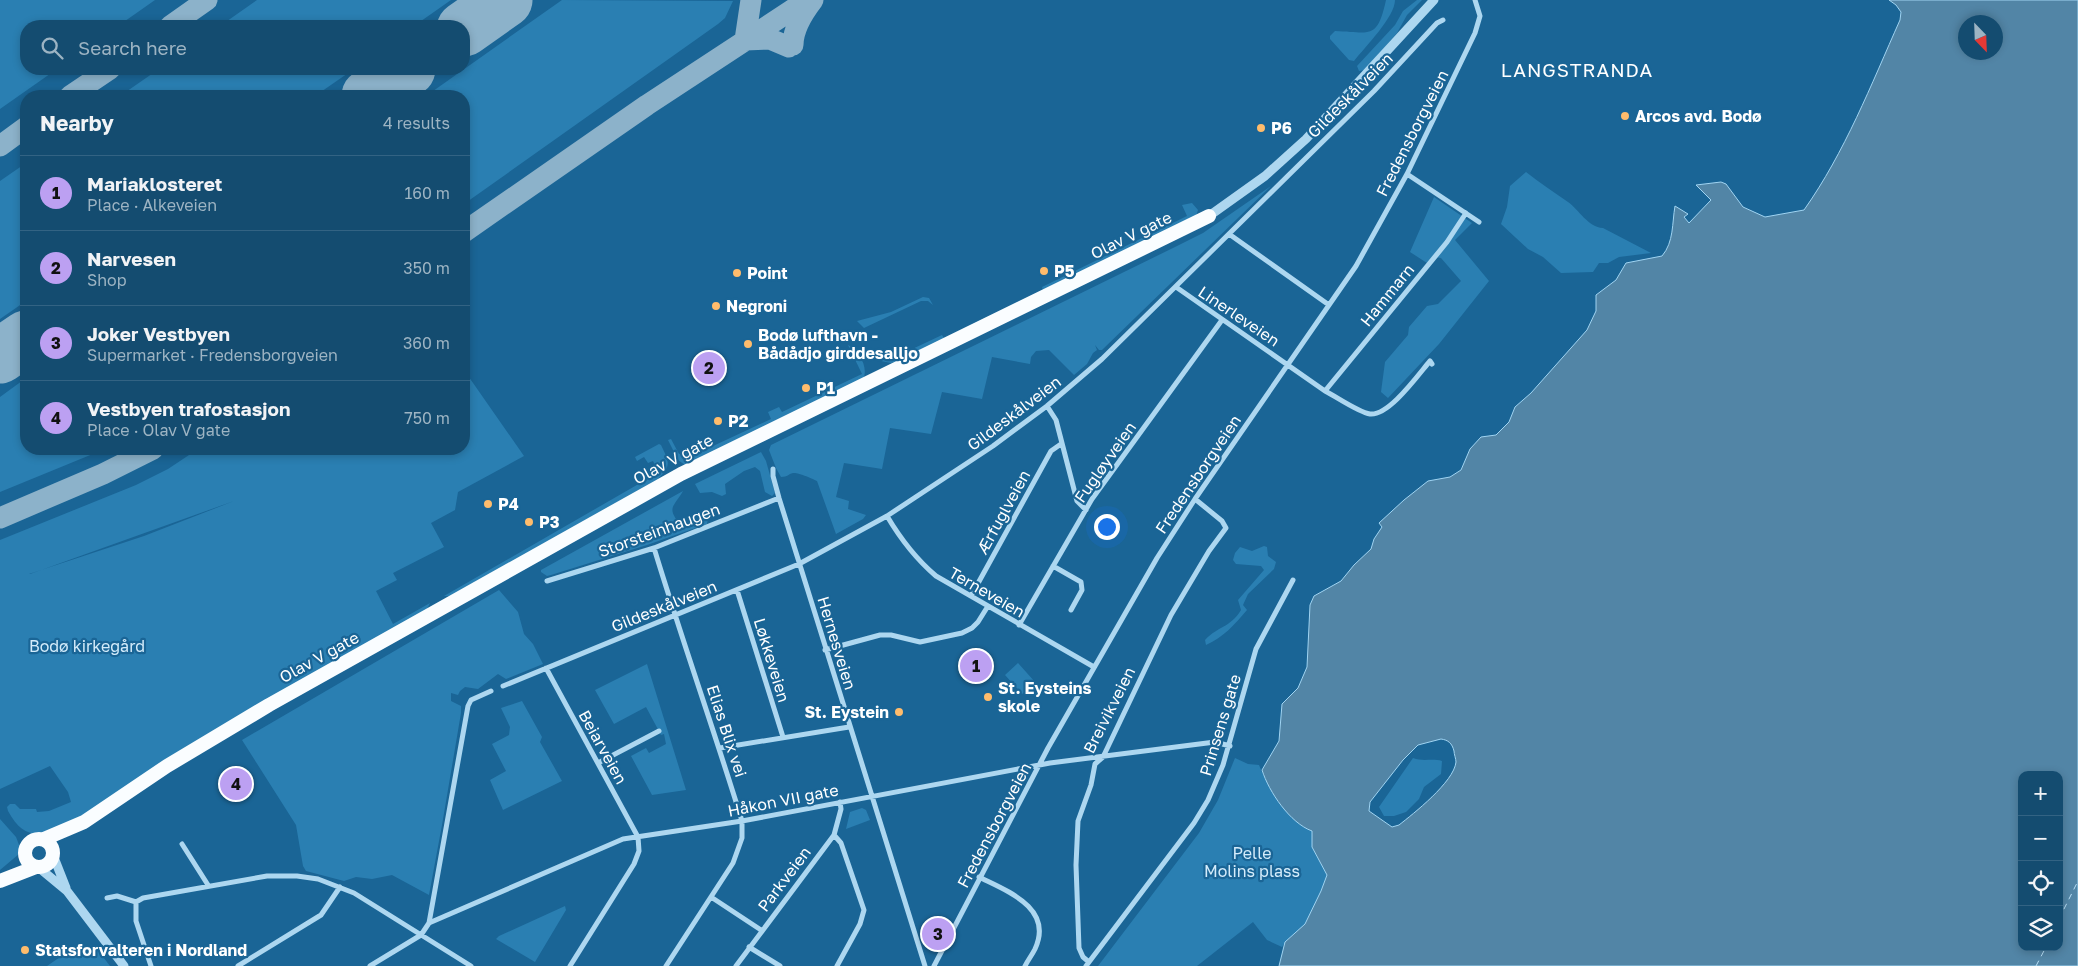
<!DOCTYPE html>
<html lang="en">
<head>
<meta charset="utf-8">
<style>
  body { margin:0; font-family:"Golos Text",sans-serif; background:#1d5375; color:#f1f3f6 }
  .controls { position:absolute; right:15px; bottom:15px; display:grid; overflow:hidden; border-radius:10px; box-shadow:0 2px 8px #0003 }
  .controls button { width:45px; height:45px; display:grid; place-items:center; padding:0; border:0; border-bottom:1px solid #336383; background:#144c70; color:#f1f3f6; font:25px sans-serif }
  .compass { position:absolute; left:1958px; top:15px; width:45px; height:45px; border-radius:50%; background:#144c70; box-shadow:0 2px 8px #0003; rotate:157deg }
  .you { position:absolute; left:1106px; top:526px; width:18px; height:18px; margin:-12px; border:4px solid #fff; border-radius:50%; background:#1a73e8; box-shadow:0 0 0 8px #1a73e833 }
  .badge { display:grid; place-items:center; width:32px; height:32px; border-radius:50%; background:#bca0f2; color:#111; font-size:16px; font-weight:700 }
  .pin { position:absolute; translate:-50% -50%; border:2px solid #fff; box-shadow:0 1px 5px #0006 }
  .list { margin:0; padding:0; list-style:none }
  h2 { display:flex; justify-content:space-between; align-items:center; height:65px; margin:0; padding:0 20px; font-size:21px }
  h2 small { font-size:16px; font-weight:400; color:#9db4c3 }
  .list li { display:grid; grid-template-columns:32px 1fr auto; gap:15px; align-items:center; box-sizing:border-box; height:75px; padding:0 20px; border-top:1px solid #336383 }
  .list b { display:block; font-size:19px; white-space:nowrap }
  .list p { margin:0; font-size:16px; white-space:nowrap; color:#9db4c3 }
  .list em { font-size:16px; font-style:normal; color:#9db4c3 }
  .icon { flex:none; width:28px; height:28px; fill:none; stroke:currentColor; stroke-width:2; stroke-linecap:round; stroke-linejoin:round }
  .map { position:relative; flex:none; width:2078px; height:966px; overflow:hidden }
  .search { position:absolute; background:#144c70; box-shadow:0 2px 8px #0003; left:20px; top:20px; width:450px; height:55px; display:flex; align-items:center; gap:12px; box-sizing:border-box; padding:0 18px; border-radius:20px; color:#9db4c3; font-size:19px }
  .panel { position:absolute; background:#144c70; box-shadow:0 2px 8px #0003; left:20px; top:90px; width:450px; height:365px; border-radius:20px }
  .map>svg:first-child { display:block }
  .green { fill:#2a7fb2; fill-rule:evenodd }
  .water { fill:#5285a6; stroke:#a0d4f2; fill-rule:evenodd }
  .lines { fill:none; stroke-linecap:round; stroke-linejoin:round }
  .ferry { stroke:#bae0f7; stroke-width:1; stroke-dasharray:6 5; stroke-linecap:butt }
  .taxiway { stroke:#8cb2ca; stroke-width:21 }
  .runway { stroke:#8cb2ca; stroke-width:55 }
  .minor { stroke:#add7f0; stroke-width:5 }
  .tertiary { stroke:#add7f0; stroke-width:9 }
  .trunk { stroke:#fafdff; stroke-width:14 }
  .poi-dot { fill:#ffbc6c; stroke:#1a6596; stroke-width:2 }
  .labels { text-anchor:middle; stroke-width:4.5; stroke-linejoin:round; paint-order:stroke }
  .street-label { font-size:16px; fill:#fff; stroke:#1a6596 }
  .poi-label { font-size:16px; font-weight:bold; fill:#fff; stroke:#1a6596; text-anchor:start }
  .park-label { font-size:16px; fill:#d4ecfb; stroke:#1a6596 }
  .quarter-label { font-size:19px; letter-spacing:1px; fill:#fff; stroke:#1a6596 }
</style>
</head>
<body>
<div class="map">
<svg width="2078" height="966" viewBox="0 0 2078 966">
  <rect width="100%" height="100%" fill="#1a6596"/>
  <path class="green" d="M0,0H155L118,26H26V69H57L0,109Z
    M257,0H451L414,26H220Z
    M562,0L733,1L725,18L718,24L464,204V96H426Z
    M1386,0H1395C1395,17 1365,47 1354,61L1349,60L1330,39V36L1335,31C1370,32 1377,41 1386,0Z
    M1417,0H1422L1407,15L1397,33L1365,70L1359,71L1357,66L1395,25L1403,11Z
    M159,69H354L315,96H120Z
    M26,163V301L0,319V181Z
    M1526,172C1540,183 1554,192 1568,202C1579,210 1588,227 1603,228L1651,253L1619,257L1608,263H1599L1593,272L1561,273L1543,257L1528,249L1501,224L1507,207L1510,186Z
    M1271,186L1102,350H1099L1095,345L1097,350L1093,353L1087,364L1074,375L1049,350L1036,351L1031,357L1030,364L992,357L982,399L942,392L931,434L890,428L882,469L844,463L836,497L849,501L848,509L866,515L863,519L836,534L817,481C814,479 797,472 793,473C788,474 788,477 781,477L776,468L769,450L771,445L1175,247L1203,233Z
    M1434,197L1472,223L1455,240L1489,281L1439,344L1388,398L1381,392L1385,362L1408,335L1409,327L1427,306L1438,304L1461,281L1441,258L1435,257L1427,263L1410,252Z
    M1192,203L1198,210L1196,216L900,360L891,363L881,361L880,358L889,360L942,335L944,338L1043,290L1042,287L1187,216L1182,205Z
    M923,297L929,298L933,305L928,301H921L864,328L857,321L891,312Z
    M848,345C859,350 869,368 863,379L685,465L678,460L668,440L671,439L679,454L695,448L698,453L771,419L768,412L779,407L782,412L862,374Z
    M464,370L524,456L458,492L455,510L431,523L444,547L393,573L397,580L376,591L393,624L430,603L427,609L83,816C52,830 29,850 8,811L7,807L10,804H15L20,809H36L37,812L49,811L71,802L68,792L50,766L0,789V540L136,485L168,469L198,449H464ZM234,501L144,536L29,574H30Z
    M26,378V449H105L0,492V397Z
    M659,444L661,445C669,462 672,465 658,479L450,596H444L649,478L646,473L656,467L653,461L648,463L644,457L637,461L635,457Z
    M761,452L766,461L775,493L772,496L765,492L760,471L755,467L744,471L725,484L726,494L722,496L712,492L700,493L695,484Z
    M683,491C674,507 666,507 680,524L708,518L707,524L647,545L551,575L547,576L541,572V570Z
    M1264,546L1267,547L1268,556L1276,562L1274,569L1248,594L1243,605L1247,610C1234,625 1224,637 1206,645L1205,640C1218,626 1230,628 1241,610L1238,600L1264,570L1261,566L1236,564L1233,560L1235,553L1240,547L1252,551Z
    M499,590L518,612L524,634L533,644L543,664L506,679L498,674L478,689L465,687L460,691L458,695L451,693V701L461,706V713L442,825L429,895L392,875L372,879L356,877L344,881L306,871L303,866L296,825L242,740Z
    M1018,663L1035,682L1022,694L1005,675Z
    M647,664L686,790L652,795L631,756L646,748L649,753L666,744L664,734L661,735L646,707L614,724L595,690Z
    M522,701L542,737L540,742L562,781L503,810L490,780L506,771L492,744L509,735L510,727L501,708Z
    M1235,758L1248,764L1259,765C1269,790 1288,821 1312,831V847L1327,875C1321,891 1315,912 1304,925C1297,934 1288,937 1282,947L1267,940L1253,922L1197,966H1098L1199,833L1218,800Z
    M1413,758C1423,762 1432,758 1442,761L1441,774L1424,787L1419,799L1406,812L1394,816H1384L1379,807Z
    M862,808L866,810L870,820L846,829L850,812Z
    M0,819L16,837L21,850L19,854L0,870Z
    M565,906L566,910L535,962L496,939L499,936Z
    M94,945L110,966H47L69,951Z"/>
  <path class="water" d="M1889,0H2078V966H1279L1285,942L1305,924L1321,891L1327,875L1312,847V831C1290,823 1269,792 1262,770L1279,741L1282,704L1298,688L1307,667L1310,605L1314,596L1341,581L1354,565L1371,549L1374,539L1382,527L1379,523L1404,500L1428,481L1450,477L1461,470L1470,449L1481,437L1496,435L1509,422L1515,407L1531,393L1587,330L1596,311V295L1616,280L1626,263L1662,256C1674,242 1672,223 1675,206L1688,214L1684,217L1689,223L1711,200L1696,185L1721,182L1726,184L1743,207L1765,217L1804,210C1845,152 1871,85 1900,20L1901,12L1896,5ZM1966,22H1996V52H1966ZM1441,739C1448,740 1452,743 1454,751C1454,754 1456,759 1456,762C1454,782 1413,814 1399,825L1392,827L1369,811L1370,802L1403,760L1418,745ZM2022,775H2059V947H2022Z"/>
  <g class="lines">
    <path class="ferry" d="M2059,919L2078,881
      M2036,966L2046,947"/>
    <path class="taxiway" d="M751,0L745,40L770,39L789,47
      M170,26L207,0
      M793,45C793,28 803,13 813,0
      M70,96L110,69
      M0,146L26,127
      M464,232L647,105L807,0
      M0,518L103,474L153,449"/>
    <path class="runway" d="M464,29L505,0
      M369,96L408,69
      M0,356L26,338"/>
    <path class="minor" d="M1407,174L1479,222
      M1229,234L1329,305
      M1176,287L1325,391L1447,242L1466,213
      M1325,391C1337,397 1358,412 1370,414C1389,416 1418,375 1430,361L1432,364
      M1047,406L1056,420L1077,501L1086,510
      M773,469V476L779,498L925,966
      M887,516C900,538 916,559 936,576L1094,667
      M654,548C682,640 714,730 742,821V838L733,863L666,966
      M1053,566L1081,582L1082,590L1071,610
      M547,581L654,548L779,498
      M737,590L783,737
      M971,596L1051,451L1061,444
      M1019,625L1092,499L1222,320
      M825,650L880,635H891L920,642L962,633L972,628L978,622L988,606
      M546,668L638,837L639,851L634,864L570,966
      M503,686L799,564L887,516L993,446L1047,406L1102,359L1374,91L1437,23L1443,20
      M720,748L849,727
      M598,763L659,731
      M834,835L841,843L864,910L860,924L837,966
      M182,844L208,885
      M979,877C1007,891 1054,908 1035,949C1032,955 1028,960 1025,966
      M711,897L761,930
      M107,898L117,896L136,902
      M429,923L468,706L471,700L491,691
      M749,947L780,966
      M1089,962L1083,957L1079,948L1076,865L1078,821L1091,785L1095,764L1103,757L1171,615L1209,551L1226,528L1222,521L1195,499
      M151,966L136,921V902L143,898L267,876H297L318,879L354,893L471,966
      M238,966L321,915L340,887
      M370,966L421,935L429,923L623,839L742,821L1050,763L1215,742L1230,746
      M736,966L834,835L841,809L840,802
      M934,966L1048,748L1157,558L1195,499L1356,266L1407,174L1475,33L1480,16L1475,0
      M1086,966L1194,823L1208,800L1223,765L1256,649L1293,580"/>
    <path class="tertiary" d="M1209,216L1265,176L1306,139L1434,0
      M53,855L66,888
      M38,867L67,891L124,966"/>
    <path class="trunk" d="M25 853a14 14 0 1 1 28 0a14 14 0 1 1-28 0Z
      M44,839L84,822L167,766L269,705L681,474L1209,216
      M0,881L36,867"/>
  </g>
  <g class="poi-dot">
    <circle cx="1625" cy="116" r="5"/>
    <circle cx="1261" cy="128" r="5"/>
    <circle cx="1044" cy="271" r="5"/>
    <circle cx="737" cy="273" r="5"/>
    <circle cx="716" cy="306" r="5"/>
    <circle cx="748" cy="344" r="5"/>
    <circle cx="806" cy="388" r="5"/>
    <circle cx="718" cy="421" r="5"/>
    <circle cx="488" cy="504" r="5"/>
    <circle cx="529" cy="522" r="5"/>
    <circle cx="988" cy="697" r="5"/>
    <circle cx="899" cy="712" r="5"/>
    <circle cx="25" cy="950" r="5"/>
  </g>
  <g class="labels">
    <g class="street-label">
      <text transform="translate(1350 95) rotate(-45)" y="6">Gildeskålveien</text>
      <text transform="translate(1412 133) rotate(-63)" y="6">Fredensborgveien</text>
      <text transform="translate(1131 235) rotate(-26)" y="6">Olav V gate</text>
      <text transform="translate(1387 295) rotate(-51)" y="6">Hammarn</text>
      <text transform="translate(1239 316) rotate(34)" y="6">Linerleveien</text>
      <text transform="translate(1014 413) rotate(-37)" y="6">Gildeskålveien</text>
      <text transform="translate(673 459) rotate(-28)" y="6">Olav V gate</text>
      <text transform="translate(1105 462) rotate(-55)" y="6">Fugløyveien</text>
      <text transform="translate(1198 474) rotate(-56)" y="6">Fredensborgveien</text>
      <text transform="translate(1003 512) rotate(-61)" y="6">Ærfuglveien</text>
      <text transform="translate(659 530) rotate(-20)" y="6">Storsteinhaugen</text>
      <text transform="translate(987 592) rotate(30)" y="6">Terneveien</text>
      <text transform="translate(664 606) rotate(-22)" y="6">Gildeskålveien</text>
      <text transform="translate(837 643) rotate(73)" y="6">Hernesveien</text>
      <text transform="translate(319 657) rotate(-29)" y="6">Olav V gate</text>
      <text transform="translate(772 660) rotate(73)" y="6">Løkkeveien</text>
      <text transform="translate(1109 710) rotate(-63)" y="6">Breivikveien</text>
      <text transform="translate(1220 725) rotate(-73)" y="6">Prinsens gate</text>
      <text transform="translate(727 731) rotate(72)" y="6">Elias Blix vei</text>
      <text transform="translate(603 747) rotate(61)" y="6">Beiarveien</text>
      <text transform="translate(783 800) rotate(-11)" y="6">Håkon VII gate</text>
      <text transform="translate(994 825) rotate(-62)" y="6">Fredensborgveien</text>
      <text transform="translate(784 879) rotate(-53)" y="6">Parkveien</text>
    </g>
    <g class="poi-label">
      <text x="1635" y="122">Arcos avd. Bodø</text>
      <text x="1271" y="134">P6</text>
      <text x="1054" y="277">P5</text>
      <text x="747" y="279">Point</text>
      <text x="726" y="312">Negroni</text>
      <text x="758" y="341">Bodø lufthavn -<tspan x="758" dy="18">Bådådjo girddesalljo</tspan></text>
      <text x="816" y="394">P1</text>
      <text x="728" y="427">P2</text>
      <text x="498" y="510">P4</text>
      <text x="539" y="528">P3</text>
      <text x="998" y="694">St. Eysteins<tspan x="998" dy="18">skole</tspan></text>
      <text x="889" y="718" text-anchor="end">St. Eystein</text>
      <text x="35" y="956">Statsforvalteren i Nordland</text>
    </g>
    <g class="park-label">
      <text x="87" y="652">Bodø kirkegård</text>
      <text x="1252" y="859">Pelle<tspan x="1252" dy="18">Molins plass</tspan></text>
    </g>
    <g class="quarter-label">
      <text x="1577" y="77">LANGSTRANDA</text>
    </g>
  </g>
</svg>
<div class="controls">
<button>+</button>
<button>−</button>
<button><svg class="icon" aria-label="locate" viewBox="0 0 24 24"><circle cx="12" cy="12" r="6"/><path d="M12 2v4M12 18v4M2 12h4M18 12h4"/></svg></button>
<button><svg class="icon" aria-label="layers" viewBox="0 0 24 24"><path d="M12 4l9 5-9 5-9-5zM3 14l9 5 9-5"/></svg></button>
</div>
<svg class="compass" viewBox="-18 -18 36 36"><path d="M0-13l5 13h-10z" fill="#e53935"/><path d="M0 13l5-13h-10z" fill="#9db4c3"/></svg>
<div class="you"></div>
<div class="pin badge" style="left:976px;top:666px">1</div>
<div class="pin badge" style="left:709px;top:368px">2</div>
<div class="pin badge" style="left:938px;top:934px">3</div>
<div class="pin badge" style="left:236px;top:784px">4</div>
<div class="search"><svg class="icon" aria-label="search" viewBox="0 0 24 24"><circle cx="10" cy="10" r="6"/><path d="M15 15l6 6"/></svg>Search here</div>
<section class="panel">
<h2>Nearby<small>4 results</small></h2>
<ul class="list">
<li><span class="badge">1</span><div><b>Mariaklosteret</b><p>Place · Alkeveien</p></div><em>160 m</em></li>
<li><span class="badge">2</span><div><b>Narvesen</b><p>Shop</p></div><em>350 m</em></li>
<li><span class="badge">3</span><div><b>Joker Vestbyen</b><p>Supermarket · Fredensborgveien</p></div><em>360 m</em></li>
<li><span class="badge">4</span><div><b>Vestbyen trafostasjon</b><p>Place · Olav V gate</p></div><em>750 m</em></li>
</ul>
</section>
</div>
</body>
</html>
